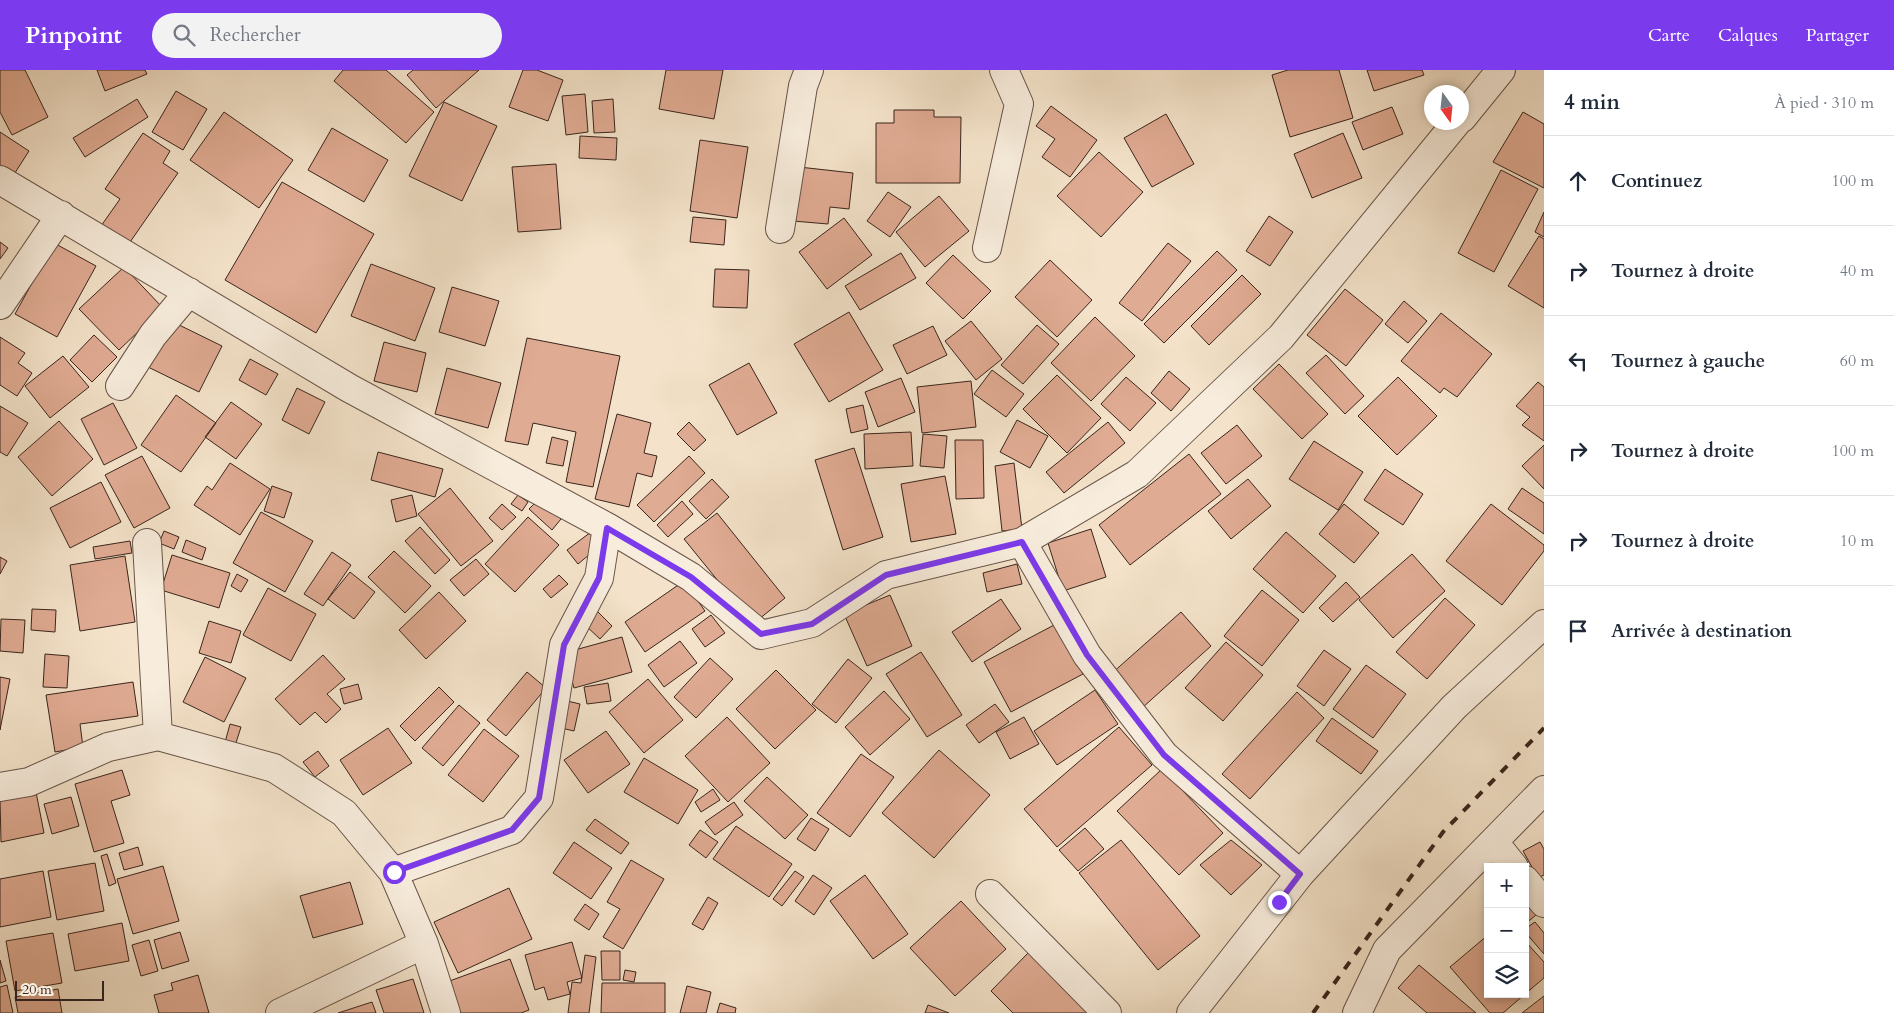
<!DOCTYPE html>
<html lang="fr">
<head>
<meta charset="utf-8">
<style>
  body { margin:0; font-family:Cardo,serif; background:#f2f2f3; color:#1f2937 }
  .controls { position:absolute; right:15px; bottom:15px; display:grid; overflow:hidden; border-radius:0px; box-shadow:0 2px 8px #0003 }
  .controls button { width:45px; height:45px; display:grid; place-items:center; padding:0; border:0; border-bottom:1px solid #e0e1e3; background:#fff; color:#1f2937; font:25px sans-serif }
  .compass { position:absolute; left:1424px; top:15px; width:45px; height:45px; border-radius:50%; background:#fff; box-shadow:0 2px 8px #0003; rotate:165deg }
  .scale { position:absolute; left:15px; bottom:12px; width:89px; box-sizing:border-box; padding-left:5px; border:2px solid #3a251c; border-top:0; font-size:14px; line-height:18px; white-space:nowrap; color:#3a251c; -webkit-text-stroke:4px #f8eddd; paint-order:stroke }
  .stop { position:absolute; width:15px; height:15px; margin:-11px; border:4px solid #7c3aed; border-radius:50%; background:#fff }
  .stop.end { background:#7c3aed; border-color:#fff; box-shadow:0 1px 5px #0008 }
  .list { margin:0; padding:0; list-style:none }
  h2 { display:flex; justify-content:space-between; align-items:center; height:65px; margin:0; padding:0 20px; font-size:21px }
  h2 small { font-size:16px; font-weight:400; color:#747a83 }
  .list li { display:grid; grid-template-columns:32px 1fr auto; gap:15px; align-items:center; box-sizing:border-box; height:90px; padding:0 20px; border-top:1px solid #e0e1e3 }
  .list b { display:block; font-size:19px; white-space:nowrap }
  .list em { font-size:16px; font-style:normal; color:#747a83 }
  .icon { flex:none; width:28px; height:28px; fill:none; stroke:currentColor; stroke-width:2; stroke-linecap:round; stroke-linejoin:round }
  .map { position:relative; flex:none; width:1544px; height:943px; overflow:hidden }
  header { display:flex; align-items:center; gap:30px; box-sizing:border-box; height:70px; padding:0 25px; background:#7c3aed; color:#fff }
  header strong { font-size:24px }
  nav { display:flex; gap:28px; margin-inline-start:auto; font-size:18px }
  .search { width:350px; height:45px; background:#f2f2f3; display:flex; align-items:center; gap:12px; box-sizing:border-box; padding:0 18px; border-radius:28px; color:#747a83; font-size:19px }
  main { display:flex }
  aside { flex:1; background:#fff }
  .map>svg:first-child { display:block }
  .building { fill:#e0ab93; stroke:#3a251c }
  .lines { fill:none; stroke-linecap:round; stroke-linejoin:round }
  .minor-casing { stroke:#685448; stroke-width:30 }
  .minor { stroke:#f8eddd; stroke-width:28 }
  .rail { stroke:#3a251c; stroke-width:4; stroke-dasharray:9 9; stroke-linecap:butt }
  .route { stroke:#7c3aed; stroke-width:6 }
</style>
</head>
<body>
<header>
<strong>Pinpoint</strong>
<div class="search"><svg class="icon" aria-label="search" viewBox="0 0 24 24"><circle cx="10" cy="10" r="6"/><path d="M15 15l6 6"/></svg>Rechercher</div>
<nav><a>Carte</a><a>Calques</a><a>Partager</a></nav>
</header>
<main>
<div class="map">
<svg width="1544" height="943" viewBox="0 0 1544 943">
  <rect width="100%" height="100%" fill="#f4e3ca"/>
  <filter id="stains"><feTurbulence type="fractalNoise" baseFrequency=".004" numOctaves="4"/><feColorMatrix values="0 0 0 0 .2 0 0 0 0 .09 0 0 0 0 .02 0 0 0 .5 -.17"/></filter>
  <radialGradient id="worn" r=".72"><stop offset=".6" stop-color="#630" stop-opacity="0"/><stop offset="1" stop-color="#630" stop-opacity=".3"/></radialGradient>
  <path class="building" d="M0,0H25L48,47L12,65L0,42Z
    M97,0H145L147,4L105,21Z
    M343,0H386L434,42L406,73L334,11Z
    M413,0H479L436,38L407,5Z
    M523,0H537L563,10L548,51L509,37Z
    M666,0H723L714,49L659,39Z
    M1288,0H1339L1353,48L1290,67L1272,5Z
    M1367,0H1422L1424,5L1374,21Z
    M176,21L207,39L183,80L152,62Z
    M585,24L588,62L566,65L562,26Z
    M137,29L148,47L85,87L73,68Z
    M613,29L615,62L594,63L592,31Z
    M444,32L497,56L462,131L409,106Z
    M1051,36L1097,70L1070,107L1042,87L1055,69L1036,56Z
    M1392,37L1403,64L1363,80L1352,52Z
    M894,40H934V47H961L960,113H876V53H894Z
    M224,42L293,90L259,138L190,90Z
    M1523,42L1544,54V118L1493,92Z
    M1166,44L1194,94L1152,117L1124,68Z
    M332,58L388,90L364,132L308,100Z
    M0,62L29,81L11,109L0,101Z
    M143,63L170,81L163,93L178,103L128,175L101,156L120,129L105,119Z
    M1343,63L1362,108L1312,128L1294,84Z
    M580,66L617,68L616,90L579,88Z
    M700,70L748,77L737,148L690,141Z
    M1099,82L1143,122L1101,167L1057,126Z
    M556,94L561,159L518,162L512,97Z
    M799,97L853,103L849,139L830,137L828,154L793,151Z
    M1501,100L1538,119L1494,202L1458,183Z
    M282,112L374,164L316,263L225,210Z
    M888,122L911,137L890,167L867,151Z
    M939,126L969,161L925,197L896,162Z
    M1544,142V167L1535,162Z
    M1269,146L1293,162L1270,196L1246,181Z
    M693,147L726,150L724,175L690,172Z
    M844,148L872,185L827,219L799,182Z
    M1539,166L1544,169V238L1508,216Z
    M0,172L8,178L0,189Z
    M54,173L96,196L57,267L15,244Z
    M1168,173L1191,191L1142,251L1119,233Z
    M1217,181L1237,200L1164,273L1144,254Z
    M901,183L916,208L860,240L845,216Z
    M953,185L991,221L963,249L926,213Z
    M1050,190L1092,230L1057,267L1015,227Z
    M371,194L435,218L415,271L351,246Z
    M124,197L163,238L119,280L79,239Z
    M715,199L749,200L747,238L713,237Z
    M1242,205L1261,224L1209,275L1191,256Z
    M452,217L499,231L485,276L439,262Z
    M1345,219L1383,250L1346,296L1307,265Z
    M1404,231L1427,251L1408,273L1385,254Z
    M849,242L883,300L829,332L794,274Z
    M1441,243L1492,284L1457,327L1444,318L1440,323L1401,291Z
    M1095,247L1135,286L1091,331L1051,293Z
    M171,251L222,276L199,322L148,297Z
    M971,251L1002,289L976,310L945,271Z
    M1037,255L1059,274L1023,314L1001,295Z
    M933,256L947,285L907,304L893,275Z
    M94,265L117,287L92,312L70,290Z
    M0,267L25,283L18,293L32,303L17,326L0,315Z
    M527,268L620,286L593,417L566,412L576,362L533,353L528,375L505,371Z
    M384,272L426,283L417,322L374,311Z
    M1326,285L1364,326L1345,344L1306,303Z
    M63,286L89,317L50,348L25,316Z
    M250,289L278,304L266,325L239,310Z
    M749,293L777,343L737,365L709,315Z
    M1279,294L1328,344L1302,369L1253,319Z
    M447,298L501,313L488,358L435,344Z
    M992,300L1024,324L1006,347L974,324Z
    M1169,301L1190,319L1171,341L1151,323Z
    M1057,305L1101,348L1067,383L1023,339Z
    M1126,307L1156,333L1130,361L1101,334Z
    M1398,307L1437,346L1397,385L1358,346Z
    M901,308L915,342L878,357L865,322Z
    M971,311L976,357L922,363L917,317Z
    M1538,312L1544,317V371L1522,355L1530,347L1516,336Z
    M297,318L325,332L309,364L282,350Z
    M176,325L216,353L181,402L141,375Z
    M231,332L262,354L236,389L205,367Z
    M113,333L137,378L104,395L81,349Z
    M863,335L868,359L851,363L846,339Z
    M0,336L28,353L7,386L0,382Z
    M617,344L651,353L644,383L657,386L652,407L637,403L629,437L595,429Z
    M1017,350L1048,366L1030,398L1000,382Z
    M59,351L93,389L52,426L18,387Z
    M689,352L706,370L694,381L677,364Z
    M1108,352L1125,373L1064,423L1046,402Z
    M1237,355L1262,386L1226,414L1201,383Z
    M911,362L913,396L865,399L864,364Z
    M923,364L947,366L944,398L920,396Z
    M552,367L568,371L563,396L546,393Z
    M955,370H983L984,428L956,429Z
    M1314,371L1363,402L1338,440L1289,409Z
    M1544,375V419L1522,396Z
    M854,378L883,467L843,480L815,390Z
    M378,382L443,399L435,427L371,410Z
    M1189,384L1221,424L1130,495L1099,455Z
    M142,386L170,438L134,458L105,405Z
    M689,386L705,403L654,452L637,435Z
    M230,393L270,419L240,465L194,435L207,416L212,420Z
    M1014,393L1022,459L1002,461L995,396Z
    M1385,399L1423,424L1403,455L1364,430Z
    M945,406L956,464L911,472L901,414Z
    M712,409L729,427L706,449L689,431Z
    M1248,409L1271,436L1231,469L1208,441Z
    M101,412L121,452L70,478L50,438Z
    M272,416L292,423L284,448L264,441Z
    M450,418L493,471L461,496L418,444Z
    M1522,418L1544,433V464L1508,439Z
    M412,425L417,446L396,452L391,430Z
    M518,425L528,432L522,441L511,434Z
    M539,429L561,449L552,460L529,439Z
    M682,431L693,444L668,467L657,455Z
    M502,434L516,447L502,460L489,448Z
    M1344,434L1379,463L1354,493L1319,464Z
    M1491,434L1544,475V481L1502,535L1446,491Z
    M261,442L313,471L285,522L233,493Z
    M717,443L785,528L753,554L684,469Z
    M528,447L559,475L515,522L485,494Z
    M420,457L450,490L435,504L405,471Z
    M1091,459L1106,507L1063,521L1048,473Z
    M164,461L179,467L174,479L159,473Z
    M591,462L601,475L578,494L567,480Z
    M1286,462L1336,506L1303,543L1253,499Z
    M186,470L206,478L202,490L182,482Z
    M130,471L132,483L95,489L93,477Z
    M394,481L431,516L405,543L368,507Z
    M332,482L351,495L323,536L304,524Z
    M1412,484L1445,521L1393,568L1359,530Z
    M172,485L230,503L219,538L161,520Z
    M125,486L135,552L80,561L70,495Z
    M0,487L7,491L0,504Z
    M476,489L489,504L464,526L450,510Z
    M1017,494L1022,514L987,522L983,503Z
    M350,502L375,522L354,549L328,529Z
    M237,504L248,510L241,522L231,516Z
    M559,505L568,514L551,528L543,519Z
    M684,511L705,541L645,582L625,552Z
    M1346,512L1360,527L1333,552L1319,538Z
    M268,518L316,544L291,591L243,565Z
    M1262,520L1299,550L1262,596L1224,566Z
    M439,522L466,551L426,589L399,560Z
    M890,525L912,576L867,596L844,544Z
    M1445,528L1475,555L1427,609L1396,582Z
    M1001,529L1021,559L972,592L952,562Z
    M32,539L56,540L55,562L31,560Z
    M597,541L612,556L600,569L584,554Z
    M1181,542L1211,576L1142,638L1111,604Z
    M711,545L725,563L705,577L692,559Z
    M1,549L25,550L23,583L0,581Z
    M209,551L241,561L231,593L199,583Z
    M1056,554L1083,604L1011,642L984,592Z
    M622,567L632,602L574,618L564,583Z
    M680,571L697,593L664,617L648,595Z
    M1226,572L1263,605L1223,651L1185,618Z
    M1324,580L1351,599L1324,636L1297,616Z
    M921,582L962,645L927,667L886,604Z
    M45,584L69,586L67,618L43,617Z
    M323,585L345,609L327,624L341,639L326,653L315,642L300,655L275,629Z
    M205,587L246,608L224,652L183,632Z
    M710,588L733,609L696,648L674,627Z
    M848,589L872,608L836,653L812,634Z
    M1366,595L1406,624L1373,668L1333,639Z
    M776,600L816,640L775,679L736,639Z
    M527,602L546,618L506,666L487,650Z
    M0,607L10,609L0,660Z
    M648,609L683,650L644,683L609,642Z
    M133,612L138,646L80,654L83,677L55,682L46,625Z
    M608,613L611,631L587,634L584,617Z
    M358,614L362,629L344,634L340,619Z
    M439,617L454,632L415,671L400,656Z
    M1095,620L1118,654L1057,695L1034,661Z
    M884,621L910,649L870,685L845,657Z
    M1297,622L1324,648L1250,729L1222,704Z
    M563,630L580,634L574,661L557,657Z
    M995,634L1009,652L979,673L966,655Z
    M459,635L480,653L443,696L422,678Z
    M727,647L770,693L728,732L685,686Z
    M1024,647L1039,674L1010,689L996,662Z
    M1332,648L1378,681L1361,704L1316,671Z
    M230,654L241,657L234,679L224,676Z
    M1119,657L1152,695L1057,777L1024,739Z
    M388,658L412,693L363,725L340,690Z
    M484,659L519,686L483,732L448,705Z
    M606,661L630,694L588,723L564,690Z
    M939,680L990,725L934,788L882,743Z
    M318,681L329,696L315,707L303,692Z
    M861,684L894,707L850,767L817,743Z
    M644,688L698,720L678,754L624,722Z
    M1162,699L1223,763L1179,805L1117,741Z
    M122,700L130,725L111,731L124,773L94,782L75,714Z
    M767,707L808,745L785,769L744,731Z
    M713,719L720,730L701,742L695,732Z
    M36,722L44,763L1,772L0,729Z
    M71,727L79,756L52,764L44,734Z
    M734,732L743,745L715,765L705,752Z
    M811,748L829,759L815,781L797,769Z
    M595,749L629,773L621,784L586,760Z
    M736,756L792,794L769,827L713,789Z
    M1085,758L1104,779L1078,801L1059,780Z
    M700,760L718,772L706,788L689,775Z
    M1121,770L1200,866L1158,900L1079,803Z
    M1231,770L1262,795L1231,825L1200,795Z
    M574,772L612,798L591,829L553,803Z
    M1540,772L1544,779V805L1538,808L1523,781Z
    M138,777L143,795L124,800L119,783Z
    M107,784L116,813L109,816L101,786Z
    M631,790L664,809L623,879L603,867L620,839L607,832Z
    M95,793L104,841L57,850L48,801Z
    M163,796L179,851L133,864L117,809Z
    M43,801L51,847L0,857V809Z
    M795,801L804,807L782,836L773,829Z
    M813,805L832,818L814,845L795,831Z
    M865,805L908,864L873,889L830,831Z
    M350,812L363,854L313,868L300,826Z
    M509,818L532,869L458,903L434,852Z
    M708,827L718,833L703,860L692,854Z
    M961,831L1006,879L955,926L910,878Z
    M1525,831L1536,845L1525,854Z
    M585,834L599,844L589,860L574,850Z
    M1535,852L1544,863V884L1525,862V859Z
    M122,853L129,891L75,901L68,864Z
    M180,862L189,891L162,899L154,870Z
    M53,863L62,913L15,921L6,871Z
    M1488,865V924H1525L1503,943H1490L1450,897Z
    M149,870L158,901L141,906L132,875Z
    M1525,871L1544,892V908L1525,924Z
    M572,872L582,908L567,912L570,924L548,930L544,917L535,920L525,885Z
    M601,881H620V910H602Z
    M1029,882L1090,943H1013L991,921Z
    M585,885L596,887L589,943H568L572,912L581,913Z
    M510,889L529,940L521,943H455L444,913Z
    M0,890L6,911L0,913Z
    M1419,895L1476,943H1427L1398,918Z
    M625,900L636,902L634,912L623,910Z
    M198,905L209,943H159L154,925L173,920L171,913Z
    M413,909L424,943H384L376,920Z
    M602,913H665V943H601Z
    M7,915L13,943H0V917Z
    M687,916L711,922L706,943H680Z
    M58,919L62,943H18L15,927Z
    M1544,926V943H1522Z
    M372,932L376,943H338Z
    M720,933L736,938L735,943H717Z
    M928,935L949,943H925Z"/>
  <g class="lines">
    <g class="minor-casing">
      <path id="minor" d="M1462,48L1501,0
        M0,110L349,318L607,457L691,507L761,565L812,553L886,505L1022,472L1087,585L1164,685L1300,804
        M780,159L803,16L809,0
        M987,178L1019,34L1004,0
        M0,235L61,145
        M120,316L153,265L189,222
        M1022,472L1137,404L1281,267L1457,52
        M147,473L158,666
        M0,717L29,712L108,677L158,666L274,698L344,743L393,802L424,874L446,943
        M1494,772L1514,797
        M393,802L512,760L539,728L564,575L599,508L607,457
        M1525,810L1544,833
        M990,824L1107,943
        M280,943L424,874
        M1191,943L1300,804L1454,637L1544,554
        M1357,943L1387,880L1544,720"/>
    </g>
    <use href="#minor" class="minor"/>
    <path class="rail" d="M1313,943L1443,762L1544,658"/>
  </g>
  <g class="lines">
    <path class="route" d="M394,802L512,760L539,728L564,575L599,508L607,458L691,507L761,564L812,554L886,505L1022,472L1087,585L1164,685L1300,804L1279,832"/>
  </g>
  <rect width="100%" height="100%" filter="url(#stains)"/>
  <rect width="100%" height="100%" fill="url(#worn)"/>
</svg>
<div class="controls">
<button>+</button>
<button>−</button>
<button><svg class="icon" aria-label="layers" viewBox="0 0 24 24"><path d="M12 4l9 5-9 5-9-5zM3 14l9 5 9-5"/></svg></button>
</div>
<svg class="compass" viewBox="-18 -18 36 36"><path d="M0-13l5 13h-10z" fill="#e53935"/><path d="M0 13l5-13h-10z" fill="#747a83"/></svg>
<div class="scale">20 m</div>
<div class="stop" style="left:394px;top:802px"></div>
<div class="stop end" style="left:1279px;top:832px"></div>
</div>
<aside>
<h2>4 min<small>À pied · 310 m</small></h2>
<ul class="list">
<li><svg class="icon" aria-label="ahead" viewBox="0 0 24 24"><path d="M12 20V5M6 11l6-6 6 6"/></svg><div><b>Continuez</b></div><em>100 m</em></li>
<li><svg class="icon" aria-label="right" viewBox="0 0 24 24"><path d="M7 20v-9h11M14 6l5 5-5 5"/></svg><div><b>Tournez à droite</b></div><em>40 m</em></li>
<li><svg class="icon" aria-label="left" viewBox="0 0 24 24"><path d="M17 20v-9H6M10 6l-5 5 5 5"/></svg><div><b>Tournez à gauche</b></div><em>60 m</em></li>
<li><svg class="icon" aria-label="right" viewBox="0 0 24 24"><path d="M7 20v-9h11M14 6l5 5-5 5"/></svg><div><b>Tournez à droite</b></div><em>100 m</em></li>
<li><svg class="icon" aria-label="right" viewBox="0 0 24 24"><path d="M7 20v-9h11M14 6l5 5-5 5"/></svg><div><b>Tournez à droite</b></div><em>10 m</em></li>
<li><svg class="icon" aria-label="arrive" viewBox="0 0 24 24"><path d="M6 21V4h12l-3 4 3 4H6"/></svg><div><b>Arrivée à destination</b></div></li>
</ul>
</aside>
</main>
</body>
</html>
